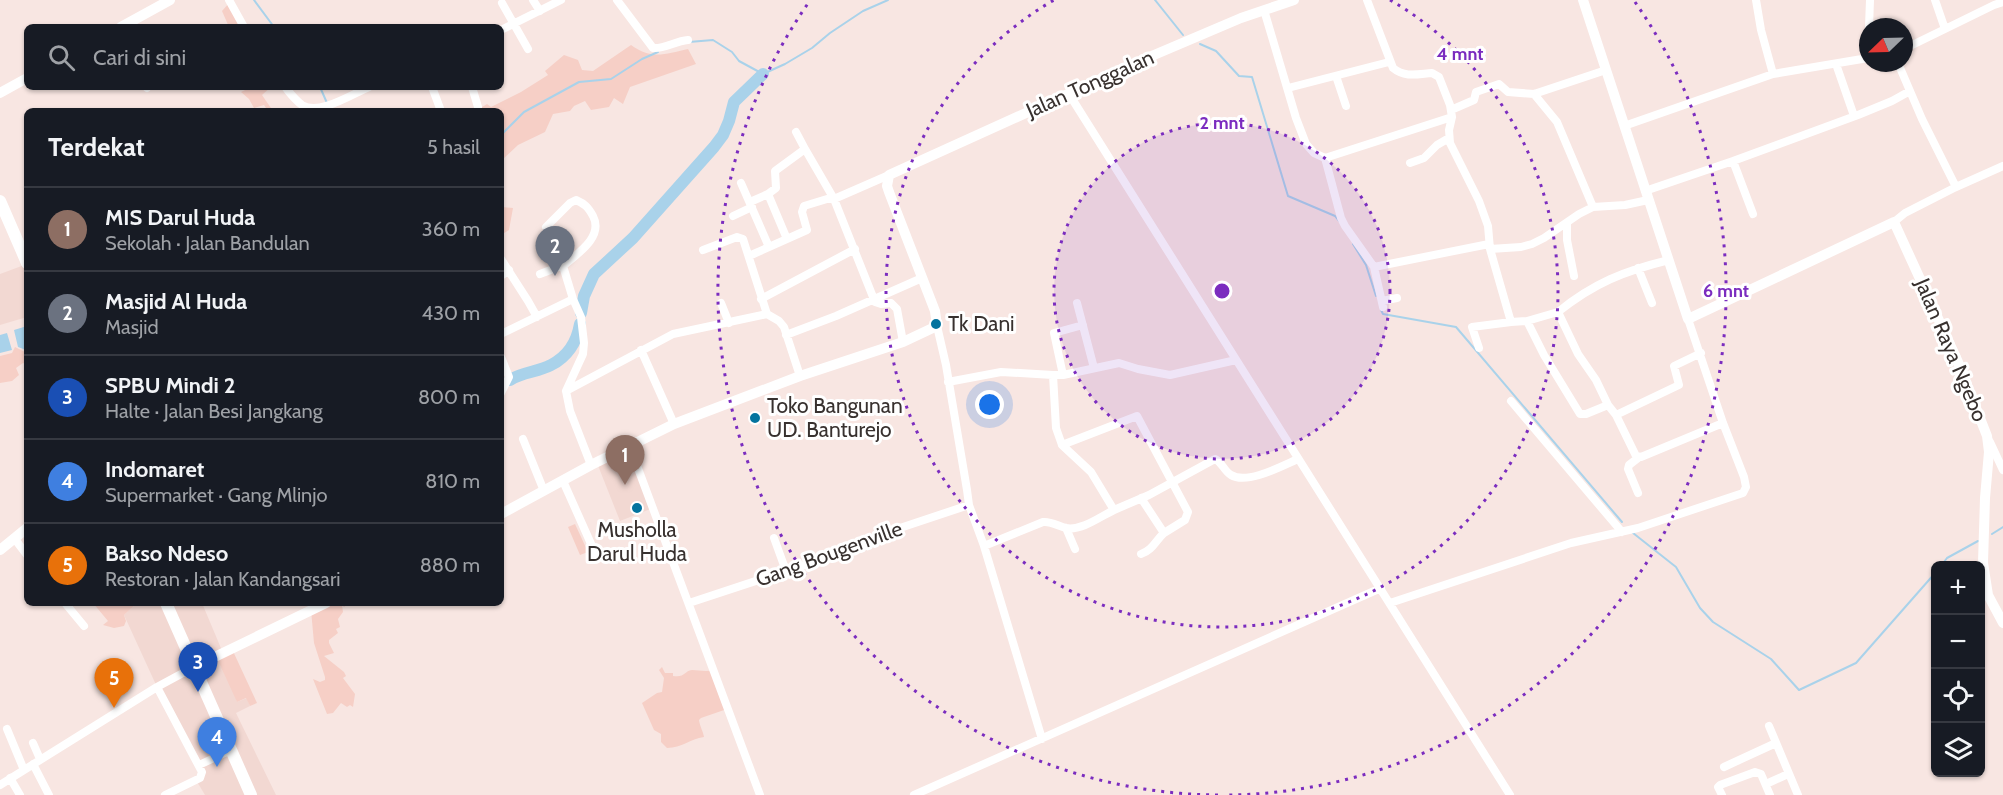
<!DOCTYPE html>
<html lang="id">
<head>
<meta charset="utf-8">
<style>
  body { margin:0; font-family:Cabin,sans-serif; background:#20242c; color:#f1f3f6 }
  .controls { position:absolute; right:18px; bottom:18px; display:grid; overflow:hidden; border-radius:9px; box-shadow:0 2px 4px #0004 }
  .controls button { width:54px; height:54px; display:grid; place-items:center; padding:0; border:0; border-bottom:2px solid #363941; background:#171b24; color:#f1f3f6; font:30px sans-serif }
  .compass { position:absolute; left:1859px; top:18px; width:54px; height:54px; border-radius:50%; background:#171b24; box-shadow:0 2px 4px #0004; rotate:247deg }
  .you { position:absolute; left:990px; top:405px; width:21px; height:21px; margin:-15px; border:4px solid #fff; border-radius:50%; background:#1a73e8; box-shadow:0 0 0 9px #1a73e833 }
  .badge { display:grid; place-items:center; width:39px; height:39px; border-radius:50%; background:#04739e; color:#fff; font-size:20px; font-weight:700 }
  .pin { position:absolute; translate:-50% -50px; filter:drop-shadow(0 2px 3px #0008) }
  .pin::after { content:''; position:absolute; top:32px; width:21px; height:18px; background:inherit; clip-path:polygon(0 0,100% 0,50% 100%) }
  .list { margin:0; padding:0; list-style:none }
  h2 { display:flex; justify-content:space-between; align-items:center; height:78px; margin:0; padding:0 24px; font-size:26px }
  h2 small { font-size:20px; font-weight:400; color:#9ea1a6 }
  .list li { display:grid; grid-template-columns:39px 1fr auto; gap:18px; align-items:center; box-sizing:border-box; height:84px; padding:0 24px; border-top:2px solid #363941 }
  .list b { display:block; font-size:22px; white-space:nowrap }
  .list p { margin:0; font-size:20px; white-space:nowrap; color:#9ea1a6 }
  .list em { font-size:20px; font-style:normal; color:#9ea1a6 }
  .icon { flex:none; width:33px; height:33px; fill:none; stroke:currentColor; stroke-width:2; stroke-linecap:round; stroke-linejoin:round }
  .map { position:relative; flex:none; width:2003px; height:795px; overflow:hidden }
  .search { position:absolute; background:#171b24; box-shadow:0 2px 4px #0004; left:24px; top:24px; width:480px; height:66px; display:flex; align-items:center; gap:15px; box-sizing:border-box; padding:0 21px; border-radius:9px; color:#9ea1a6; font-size:22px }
  .panel { position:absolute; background:#171b24; box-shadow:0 2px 4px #0004; left:24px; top:108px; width:480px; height:498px; border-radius:9px }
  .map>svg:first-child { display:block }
  .built { fill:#f2d8d2 }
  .green { fill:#f6cfc6 }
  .water { fill:#a9d2ea }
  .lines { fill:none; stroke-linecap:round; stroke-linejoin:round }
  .stream { stroke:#a9d2ea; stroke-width:2 }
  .river { stroke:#a9d2ea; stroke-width:12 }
  .minor { stroke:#fff; stroke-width:8 }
  .tertiary { stroke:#fff; stroke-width:10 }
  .secondary { stroke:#fff; stroke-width:10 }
  .primary { stroke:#fff; stroke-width:12 }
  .ring { fill:none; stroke:#7b2cbf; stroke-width:3; stroke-dasharray:3 6 }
  .poi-dot { fill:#04739e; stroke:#fff; stroke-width:2 }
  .labels { text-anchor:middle; stroke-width:6; stroke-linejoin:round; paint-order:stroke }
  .street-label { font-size:21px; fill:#38312f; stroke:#fff }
  .poi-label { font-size:21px; fill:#38312f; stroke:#fff; text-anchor:start }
  .centre { fill:#7b2cbf; stroke:#fff; stroke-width:3 }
  .ring-label { font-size:18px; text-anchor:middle; font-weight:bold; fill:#7b2cbf; stroke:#fff; stroke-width:6; stroke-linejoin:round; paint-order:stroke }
</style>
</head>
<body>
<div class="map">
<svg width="2003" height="795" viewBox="0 0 2003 795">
  <rect width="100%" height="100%" fill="#f8e6e2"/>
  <path class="built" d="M27,264V317L0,325V274Z
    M630,447L653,508L620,521L597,463Z
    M137,603H202L223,653L237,702L247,698L250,706L236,713L276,795H205L196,780L202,776L157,687L124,615Z"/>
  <path class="green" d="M230,2L244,27H229L222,11Z
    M631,45C652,60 665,54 688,49L696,64L630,87L623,104L614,98L609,107L591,110L585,101L574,106L570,111L553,114L545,132L518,145L501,161V111H480L479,109L487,104L491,107L521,92L548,75L545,71L564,55L578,60L582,70L593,71Z
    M248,87H271L262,95L273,111L282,109L283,111H268L264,105L254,108L249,99L241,92L247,89Z
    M501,180L504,185L502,207L513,208L509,230L501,235Z
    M15,347L27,353V365L23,363L16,368L19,375L12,381L0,383V356L12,353Z
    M575,524L588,552L580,555L568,527Z
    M93,603H137L124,615L126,621L124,626L114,628L103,625L108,621Z
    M326,603H349L344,607L342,605L343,612L338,619L340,627L336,629L338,633L329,640V643L334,653L324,656L344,672L346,676L343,678L355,694L353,707L350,705L347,707L341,703L333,713L327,714L313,679L320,682L325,680V677L314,643L311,610Z
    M232,649L257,703L250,706L246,698L237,702L216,656Z
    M662,667L665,673H673V676C685,678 684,671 692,670C699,670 706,672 713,670L727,709L701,718L699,720C700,727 703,731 704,737C690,739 682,748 667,748L661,742V734L654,730L642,703L657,693L662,692L664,678L659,670Z"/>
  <path class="water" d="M27,326V350H26L18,347L14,330Z
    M7,333L12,350L0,353V335Z"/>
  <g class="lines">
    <path class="stream" d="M254,0L274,27
      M1155,0L1183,35
      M689,42L713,40L732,52L739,61L763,74L785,64L812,48L830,33L863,11L888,0
      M1200,44L1216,51L1239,76L1252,77L1288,196L1335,216L1339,221
      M320,87L327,103
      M501,135L524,112L579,82L611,79L642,59L658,52
      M1353,244L1366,265L1376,296
      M1381,310L1383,314L1456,327L1622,522
      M1633,533L1676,567L1700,608L1713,622L1771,659L1799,690L1856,663L1936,572
      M1992,534L2003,527
      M1941,566L1947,558L1978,541"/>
    <path class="river" d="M581,313L584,296L594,274L633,238L714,147L723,135L729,121L734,102L763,74
      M510,380C522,372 538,372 551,365C567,357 577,342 580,324"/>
    <path class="minor" d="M229,0L244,27
      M533,0L540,11
      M617,0L653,48C665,49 675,41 688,40
      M1367,0L1393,68C1405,78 1418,74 1432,73L1439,77L1450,105L1452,117L1449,130L1450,143L1479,201L1488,226L1490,249L1521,247L1532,244L1544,238L1579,214L1593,207L1625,205L1648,200
      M1756,0L1761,30L1773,74
      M502,3L528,49
      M1264,10L1296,118L1306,144L1314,153L1325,158
      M1869,27L1870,0
      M1945,29L1994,5L2003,2
      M501,30L561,0
      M1904,49L1945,29L1935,0
      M1836,64L1853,113
      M1336,76L1346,106
      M146,87L147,88
      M285,87C290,93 295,100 302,105C319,116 352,94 369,87
      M432,87L441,111
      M472,87L478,107
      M1288,88L1389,62
      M1069,94L1510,795
      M1534,94L1557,122L1593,207
      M1451,110L1474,100L1476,92L1499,84L1508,92L1534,94L1606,70
      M1452,117L1325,158L1341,218L1345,226L1374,267L1489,244
      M1624,126L1773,74L1868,58
      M796,132L805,149
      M1733,161L1858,115L1892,101L1910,91
      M1410,163L1424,158L1437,145L1449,138
      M741,183L769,247
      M1956,187L2003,166
      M1645,191L1733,161L1753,214
      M768,194L776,188L775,171L805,149L834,199L875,302L881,304L891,303L897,309L903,342
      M750,202L768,194L787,239
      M733,216L752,207
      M1894,222L1905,213L1956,187L1922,119L1898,63
      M1567,224V240L1574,276
      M546,227L570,203L576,200C585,204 588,207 593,216C604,237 577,254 563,266
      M1490,249L1511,322L1527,321L1544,355L1580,414H1586L1608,405L1616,415L1636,456L1641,457L1723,423
      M703,250L737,237L743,239L767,314
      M749,256L807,230L802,212L804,206L827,199H834L889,175
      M501,259L528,301L537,317
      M1374,267L1383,307
      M1638,268L1652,303
      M540,274L561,266H563L573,299L581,317L584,343L583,354L566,391
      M501,276L509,270
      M761,299L855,249
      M1382,301L1397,298
      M721,303L729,323
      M1077,303L1094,368
      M1527,321L1558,312
      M937,326L946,365L967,490L969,505L984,546L1042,739
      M501,334L573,299
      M786,335L836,316L922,278
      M1479,348L1472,327L1511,322
      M641,350L674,424
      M501,357L509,377L501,393
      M1053,375H1063L1119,363L1138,369L1170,375L1236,360
      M1063,375L1054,333L1083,325
      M948,382L1001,372L1053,375L1056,428L1062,445L1137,416L1188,512L1185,520L1164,533
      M1511,401L1622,532
      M1608,405L1596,380L1578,354L1558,312C1594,283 1624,271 1669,260
      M1616,415L1679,385L1674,366L1701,353
      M523,439L544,491
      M1990,442L2003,470
      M1062,445L1091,472L1114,510L1149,495L1215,459C1222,462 1224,471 1231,475C1247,485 1282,466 1298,459
      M630,447L760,795
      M591,465L570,411L566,391L673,334L767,314L779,321L784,327L800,376
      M563,481L596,555
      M1638,493L1628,469L1629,465L1638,458
      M1141,498L1164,533C1155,541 1153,550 1141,554
      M1066,528L1075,549
      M14,538L27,555
      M774,538L786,571
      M984,546L1043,522C1051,521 1058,526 1066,528C1082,531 1101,516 1114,510
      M65,603L84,626
      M689,603L838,554L897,529L969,505
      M1390,603L1571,543L1638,528L1743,493L1746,487L1744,477L1723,423L1688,319
      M157,687L202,772L200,778L165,795
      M1769,726L1798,795
      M7,729L24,770
      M33,743L40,759
      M33,764L49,795
      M199,765L231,750
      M1724,767L1776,743
      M10,778L20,795
      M1766,784L1788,774
      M0,785L157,687L194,667
      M914,795L1381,588
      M1722,795L1718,787L1720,785L1755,772L1761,774L1770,795"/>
    <path class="tertiary" d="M1583,0L1688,319L1894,222L1958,362L1987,436L1989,452L1985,498L1983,563L1988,595L2003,623
      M501,514L591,465L674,424L800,376L903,342L937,326L935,311L889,192L887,186L889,175L1154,55L1241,18L1294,0
      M0,550L27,528
      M194,667L326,603"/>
    <path class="secondary" d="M121,27L170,0
      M0,93L27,78"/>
    <path class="primary" d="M0,201L27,263
      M166,603L251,795"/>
  </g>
  <circle cx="1222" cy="291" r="168" fill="#7b2cbf" fill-opacity=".12"/>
  <g class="ring">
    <circle cx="1222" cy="291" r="168"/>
    <path d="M1390 0A336 336 0 1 1 1054 0"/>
    <path d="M1218 795A504 504 0 0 1 809 2M1635 2A504 504 0 0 1 1226 795"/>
  </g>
  <g class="poi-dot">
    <circle cx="936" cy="324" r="6"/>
    <circle cx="755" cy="418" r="6"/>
    <circle cx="637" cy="508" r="6"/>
  </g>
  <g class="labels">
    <g class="street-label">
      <text transform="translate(1090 84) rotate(-24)" y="7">Jalan Tonggalan</text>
      <text transform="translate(1951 350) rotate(67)" y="7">Jalan Raya Ngebo</text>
      <text transform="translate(829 554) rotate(-20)" y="7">Gang Bougenville</text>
    </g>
    <g class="poi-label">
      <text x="948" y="331">Tk Dani</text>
      <text x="767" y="413">Toko Bangunan<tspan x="767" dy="24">UD. Banturejo</tspan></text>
      <text x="637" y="537" text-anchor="middle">Musholla<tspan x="637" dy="24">Darul Huda</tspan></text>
    </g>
  </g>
  <circle cx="1222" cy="291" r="9" class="centre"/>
  <g class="ring-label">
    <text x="1460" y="60">4 mnt</text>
    <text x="1222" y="129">2 mnt</text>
    <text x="1726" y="297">6 mnt</text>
  </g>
</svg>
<div class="controls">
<button>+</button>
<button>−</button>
<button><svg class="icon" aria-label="locate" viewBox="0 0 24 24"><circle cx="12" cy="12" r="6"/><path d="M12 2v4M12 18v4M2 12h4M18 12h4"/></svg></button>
<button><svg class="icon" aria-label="layers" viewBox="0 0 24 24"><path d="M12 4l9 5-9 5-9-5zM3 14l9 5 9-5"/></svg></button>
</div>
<svg class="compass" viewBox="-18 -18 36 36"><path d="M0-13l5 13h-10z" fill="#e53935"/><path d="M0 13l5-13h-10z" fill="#9ea1a6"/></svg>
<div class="you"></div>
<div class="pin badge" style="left:625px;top:485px;background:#8d6e63">1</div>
<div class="pin badge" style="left:555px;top:276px;background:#6b7280">2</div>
<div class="pin badge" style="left:198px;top:692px;background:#1a4fb4">3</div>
<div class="pin badge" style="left:217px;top:767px;background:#3f7fe0">4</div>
<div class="pin badge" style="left:114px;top:708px;background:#e8710a">5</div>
<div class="search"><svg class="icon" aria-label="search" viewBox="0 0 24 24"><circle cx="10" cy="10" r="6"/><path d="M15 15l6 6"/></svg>Cari di sini</div>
<section class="panel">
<h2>Terdekat<small>5 hasil</small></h2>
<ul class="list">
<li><span class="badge" style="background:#8d6e63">1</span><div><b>MIS Darul Huda</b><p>Sekolah · Jalan Bandulan</p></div><em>360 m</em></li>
<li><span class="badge" style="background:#6b7280">2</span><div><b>Masjid Al Huda</b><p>Masjid</p></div><em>430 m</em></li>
<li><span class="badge" style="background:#1a4fb4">3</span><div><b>SPBU Mindi 2</b><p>Halte · Jalan Besi Jangkang</p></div><em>800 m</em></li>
<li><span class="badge" style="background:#3f7fe0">4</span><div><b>Indomaret</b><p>Supermarket · Gang Mlinjo</p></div><em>810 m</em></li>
<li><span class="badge" style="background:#e8710a">5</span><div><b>Bakso Ndeso</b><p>Restoran · Jalan Kandangsari</p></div><em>880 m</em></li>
</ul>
</section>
</div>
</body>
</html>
